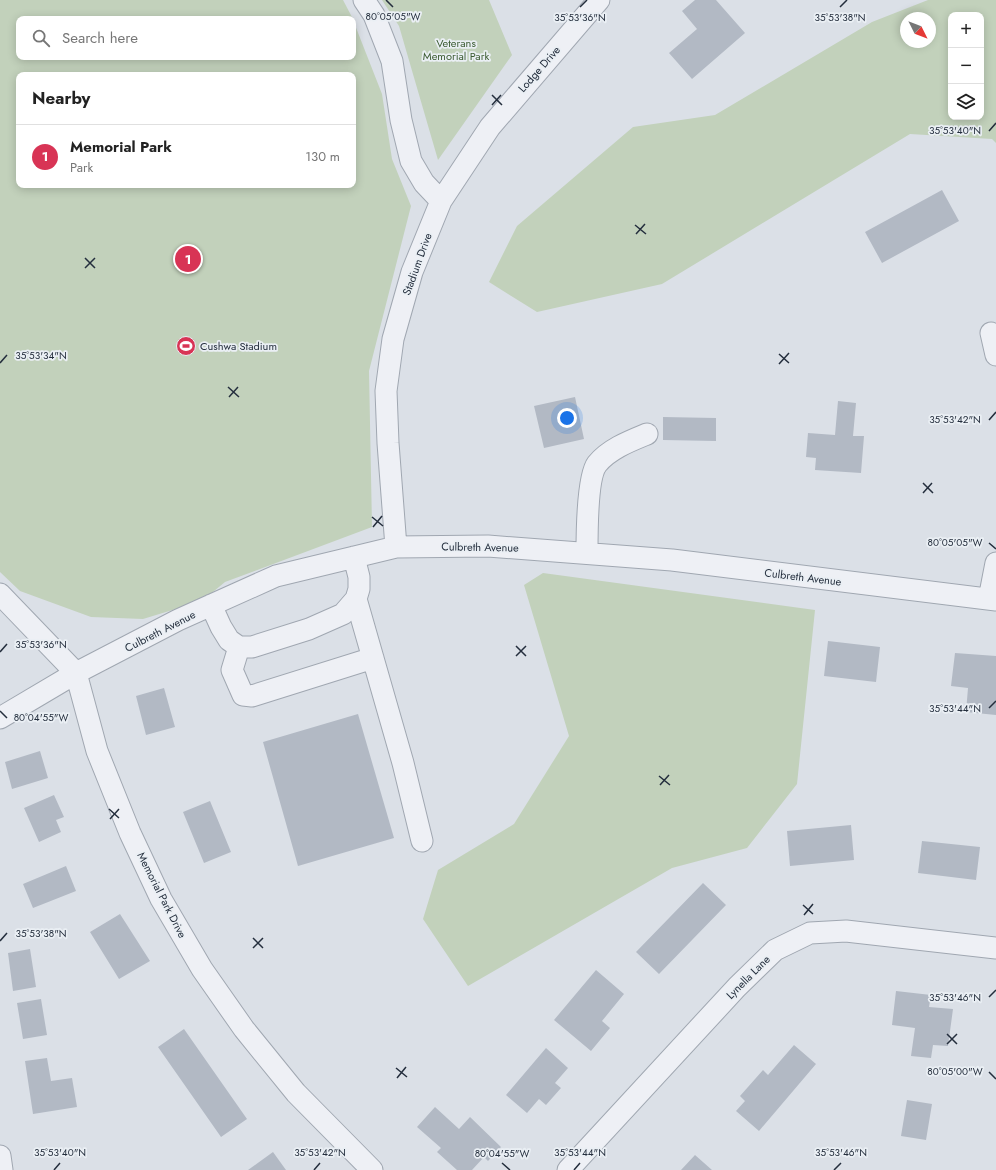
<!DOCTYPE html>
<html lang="en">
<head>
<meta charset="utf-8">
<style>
  body { margin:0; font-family:Jost,sans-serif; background:#f2f2f2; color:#222 }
  .controls { position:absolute; right:12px; top:12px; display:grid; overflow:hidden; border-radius:8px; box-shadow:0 2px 10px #0003 }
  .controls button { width:36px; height:36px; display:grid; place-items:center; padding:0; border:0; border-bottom:1px solid #e0e0e0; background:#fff; color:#222; font:20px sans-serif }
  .compass { position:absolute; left:900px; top:12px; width:36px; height:36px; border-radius:50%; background:#fff; box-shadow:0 2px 10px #0003; rotate:132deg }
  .you { position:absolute; left:567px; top:418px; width:14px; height:14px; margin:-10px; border:3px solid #fff; border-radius:50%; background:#1a73e8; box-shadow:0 0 0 6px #1a73e833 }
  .badge { display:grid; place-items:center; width:26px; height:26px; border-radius:50%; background:#d83455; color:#fff; font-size:13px; font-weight:700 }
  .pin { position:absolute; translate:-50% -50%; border:2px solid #fff; box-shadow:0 1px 4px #0006 }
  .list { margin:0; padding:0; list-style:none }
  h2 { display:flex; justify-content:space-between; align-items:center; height:52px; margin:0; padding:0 16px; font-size:17px }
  h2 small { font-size:13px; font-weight:400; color:#767676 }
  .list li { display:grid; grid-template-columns:26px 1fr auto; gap:12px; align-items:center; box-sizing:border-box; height:64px; padding:0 16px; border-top:1px solid #e0e0e0 }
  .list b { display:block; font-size:15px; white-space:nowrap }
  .list p { margin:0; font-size:13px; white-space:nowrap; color:#767676 }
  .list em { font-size:13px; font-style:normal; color:#767676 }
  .icon { flex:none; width:22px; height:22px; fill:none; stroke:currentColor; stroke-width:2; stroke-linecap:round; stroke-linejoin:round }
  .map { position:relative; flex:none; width:996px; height:1170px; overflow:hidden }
  .search { position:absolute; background:#fff; box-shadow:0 2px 10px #0003; left:16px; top:16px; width:340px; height:44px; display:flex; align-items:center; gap:10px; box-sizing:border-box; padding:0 14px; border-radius:8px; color:#767676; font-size:15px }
  .panel { position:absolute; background:#fff; box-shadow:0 2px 10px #0003; left:16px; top:72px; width:340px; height:116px; border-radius:8px }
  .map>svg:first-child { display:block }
  .green { fill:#c2d1bb; fill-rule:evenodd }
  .building { fill:#b2b9c4 }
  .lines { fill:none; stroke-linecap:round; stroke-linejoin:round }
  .minor-casing { stroke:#a0a7b1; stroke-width:23 }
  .minor { stroke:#eef0f5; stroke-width:21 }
  .ticks { fill:none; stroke:#242e3d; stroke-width:1.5 }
  .labels { text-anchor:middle; stroke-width:3.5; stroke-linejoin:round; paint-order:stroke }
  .park-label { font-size:11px; fill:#3a5a30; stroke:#eaeff4 }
  .street-label { font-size:11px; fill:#242e3d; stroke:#eaeff4 }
  .poi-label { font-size:11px; fill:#242e3d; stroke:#eaeff4; text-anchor:start }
  .ticks-label { font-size:10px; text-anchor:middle; fill:#242e3d; stroke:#eaeff4; stroke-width:3.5; stroke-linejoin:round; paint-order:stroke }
</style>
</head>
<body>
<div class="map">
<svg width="996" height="1170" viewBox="0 0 996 1170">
  <rect width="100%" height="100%" fill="#dbe0e7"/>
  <path class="green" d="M0,0H343L353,19H19V57H353V20L382,94L392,159L411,206L369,371L372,527L225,582L202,601L143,619L91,617L20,591L0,572ZM19,75H353V185H19Z
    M382,0H489L512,55L438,160L399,26Z
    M928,0H996V143L992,139L910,134L662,284L537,312L489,282L517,226L633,127L715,115L872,22ZM951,15H981V117H951ZM906,18H930V42H906Z
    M543,573L815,610L797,784L747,848L672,868L468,986L423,919L438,870L514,824L569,736L524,585Z"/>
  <path class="building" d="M695,0H716L745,33L692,79L669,53L697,29L682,11Z
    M942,190L959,221L882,263L865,232Z
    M575,397L584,439L544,448L534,406Z
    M838,401L856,403L853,436H864L861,473L815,470L816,458L806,457L808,433L835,435Z
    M663,417L716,418V441L663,440Z
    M828,641L880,647L876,682L824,676Z
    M955,653L996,656V715L966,712L968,688L951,686Z
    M164,688L175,727L146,735L136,696Z
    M358,714L394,838L298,866L263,742Z
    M40,751L48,778L12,789L5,762Z
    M54,795L64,817L56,820L61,832L39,842L24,808Z
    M210,801L231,852L204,863L183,812Z
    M851,825L854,860L790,866L787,831Z
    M922,841L980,847L976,880L918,873Z
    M66,866L76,891L33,908L23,884Z
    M703,883L726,905L659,974L636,952Z
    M120,914L150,961L119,979L90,932Z
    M30,949L36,987L13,991L8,953Z
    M596,970L624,994L602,1021L610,1028L591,1051L554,1020Z
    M896,991L931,995L929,1007L953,1009L948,1046L933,1045L931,1058L911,1056L915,1028L892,1025Z
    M41,999L47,1035L23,1039L17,1003Z
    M184,1029L247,1119L221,1137L158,1047Z
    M794,1045L816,1064L759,1131L736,1111L745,1101L740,1096L763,1070L768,1075Z
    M546,1048L568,1068L555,1083L561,1088L546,1105L539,1099L527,1113L506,1095Z
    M47,1058L51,1081L72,1078L77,1107L33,1114L25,1061Z
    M907,1100L932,1104L926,1140L901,1136Z
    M435,1107L459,1129L470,1117L501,1147L488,1161L484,1157L472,1170H457L437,1152L441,1148L417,1127Z
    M273,1152L286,1170H248Z
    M695,1155L712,1170H681Z"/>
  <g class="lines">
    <g class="minor-casing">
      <path id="minor" d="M364,0L374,15L392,61L401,120L411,161L424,183L441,201L412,272L393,339L386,391L388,443L396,547
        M441,201L490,127L599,0
        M991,333L996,355
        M587,553C587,536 587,477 597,464C609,449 630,441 647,434
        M0,594L76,673L97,751L130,833L161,899L202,969L244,1029L296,1093L372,1170
        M356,599L403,763L422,841
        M989,599L996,563
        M211,605L221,627L229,640L239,647H252L309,629L343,614L356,599L359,589V577L354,557
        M239,647L232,670L243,695L252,696L373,658
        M0,718L76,673L178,620L276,576L396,547L488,546L672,560L996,600
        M0,1156L2,1170
        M568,1170L737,987L775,950L810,933L846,931L996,948"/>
    </g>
    <use href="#minor" class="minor"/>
  </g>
  <path class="ticks" d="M386,0L393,7M580,7L587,0M840,7L847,0M492,95L502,105M492,105L501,95M989,131L996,123M635,225L646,234M636,234L645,224M85,258L95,268M85,268L95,258M779,354L789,363M0,363L7,355M779,364L789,353M228,387L239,397M229,397L238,387M989,420L996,412M923,483L933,493M923,493L932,483M372,517L383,526M373,527L382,516M989,543L996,549M516,646L526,656M0,652L7,644M516,656L526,646M989,708L996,701M0,711L7,718M659,776L670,785M660,785L669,775M109,809L119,818M110,819L119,809M803,905L813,914M804,915L813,904M253,938L263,948M0,941L7,933M253,948L263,938M989,997L996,990M947,1034L957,1044M947,1044L957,1034M396,1068L407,1077M989,1072L996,1079M397,1078L406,1067M502,1163L510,1170M54,1170L60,1163M314,1170L320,1163M574,1170L580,1163M834,1170L841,1163"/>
  <defs>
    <g id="stadium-disc" transform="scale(1)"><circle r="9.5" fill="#d83455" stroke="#eaeff4"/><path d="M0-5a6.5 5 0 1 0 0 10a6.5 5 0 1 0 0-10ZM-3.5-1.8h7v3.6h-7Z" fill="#fff"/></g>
  </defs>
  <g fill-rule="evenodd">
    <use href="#stadium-disc" x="186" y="346"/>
  </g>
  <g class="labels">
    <g class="park-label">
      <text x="456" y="47">Veterans<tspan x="456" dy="13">Memorial Park</tspan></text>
    </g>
    <g class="street-label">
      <text transform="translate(539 69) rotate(-49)" y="4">Lodge Drive</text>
      <text transform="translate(417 264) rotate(-70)" y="4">Stadium Drive</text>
      <text transform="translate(480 547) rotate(1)" y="4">Culbreth Avenue</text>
      <text transform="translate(803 577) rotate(7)" y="4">Culbreth Avenue</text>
      <text transform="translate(160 631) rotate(-27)" y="4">Culbreth Avenue</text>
      <text transform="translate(162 895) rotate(63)" y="4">Memorial Park Drive</text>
      <text transform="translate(748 977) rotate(-45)" y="4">Lynella Lane</text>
    </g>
    <g class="poi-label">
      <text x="200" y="350">Cushwa Stadium</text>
    </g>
  </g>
  <g class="ticks-label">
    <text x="393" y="20">80°05'05"W</text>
    <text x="580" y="21">35°53'36"N</text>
    <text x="840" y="21">35°53'38"N</text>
    <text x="955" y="134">35°53'40"N</text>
    <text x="41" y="359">35°53'34"N</text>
    <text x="955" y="423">35°53'42"N</text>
    <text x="955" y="546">80°05'05"W</text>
    <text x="41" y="648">35°53'36"N</text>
    <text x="955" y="712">35°53'44"N</text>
    <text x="41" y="721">80°04'55"W</text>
    <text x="41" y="937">35°53'38"N</text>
    <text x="955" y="1001">35°53'46"N</text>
    <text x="955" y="1075">80°05'00"W</text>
    <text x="60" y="1156">35°53'40"N</text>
    <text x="320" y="1156">35°53'42"N</text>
    <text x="580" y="1156">35°53'44"N</text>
    <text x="841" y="1156">35°53'46"N</text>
    <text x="502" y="1157">80°04'55"W</text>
  </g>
</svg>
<div class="controls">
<button>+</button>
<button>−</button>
<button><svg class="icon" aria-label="layers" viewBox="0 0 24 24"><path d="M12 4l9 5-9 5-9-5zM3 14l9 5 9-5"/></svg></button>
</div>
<svg class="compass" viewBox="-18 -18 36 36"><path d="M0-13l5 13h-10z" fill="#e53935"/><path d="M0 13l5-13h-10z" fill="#767676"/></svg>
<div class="you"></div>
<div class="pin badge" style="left:188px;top:259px">1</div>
<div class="search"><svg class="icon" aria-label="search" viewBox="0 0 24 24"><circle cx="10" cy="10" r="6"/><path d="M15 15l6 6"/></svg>Search here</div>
<section class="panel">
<h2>Nearby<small></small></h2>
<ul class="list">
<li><span class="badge">1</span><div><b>Memorial Park</b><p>Park</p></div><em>130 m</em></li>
</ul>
</section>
</div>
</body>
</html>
